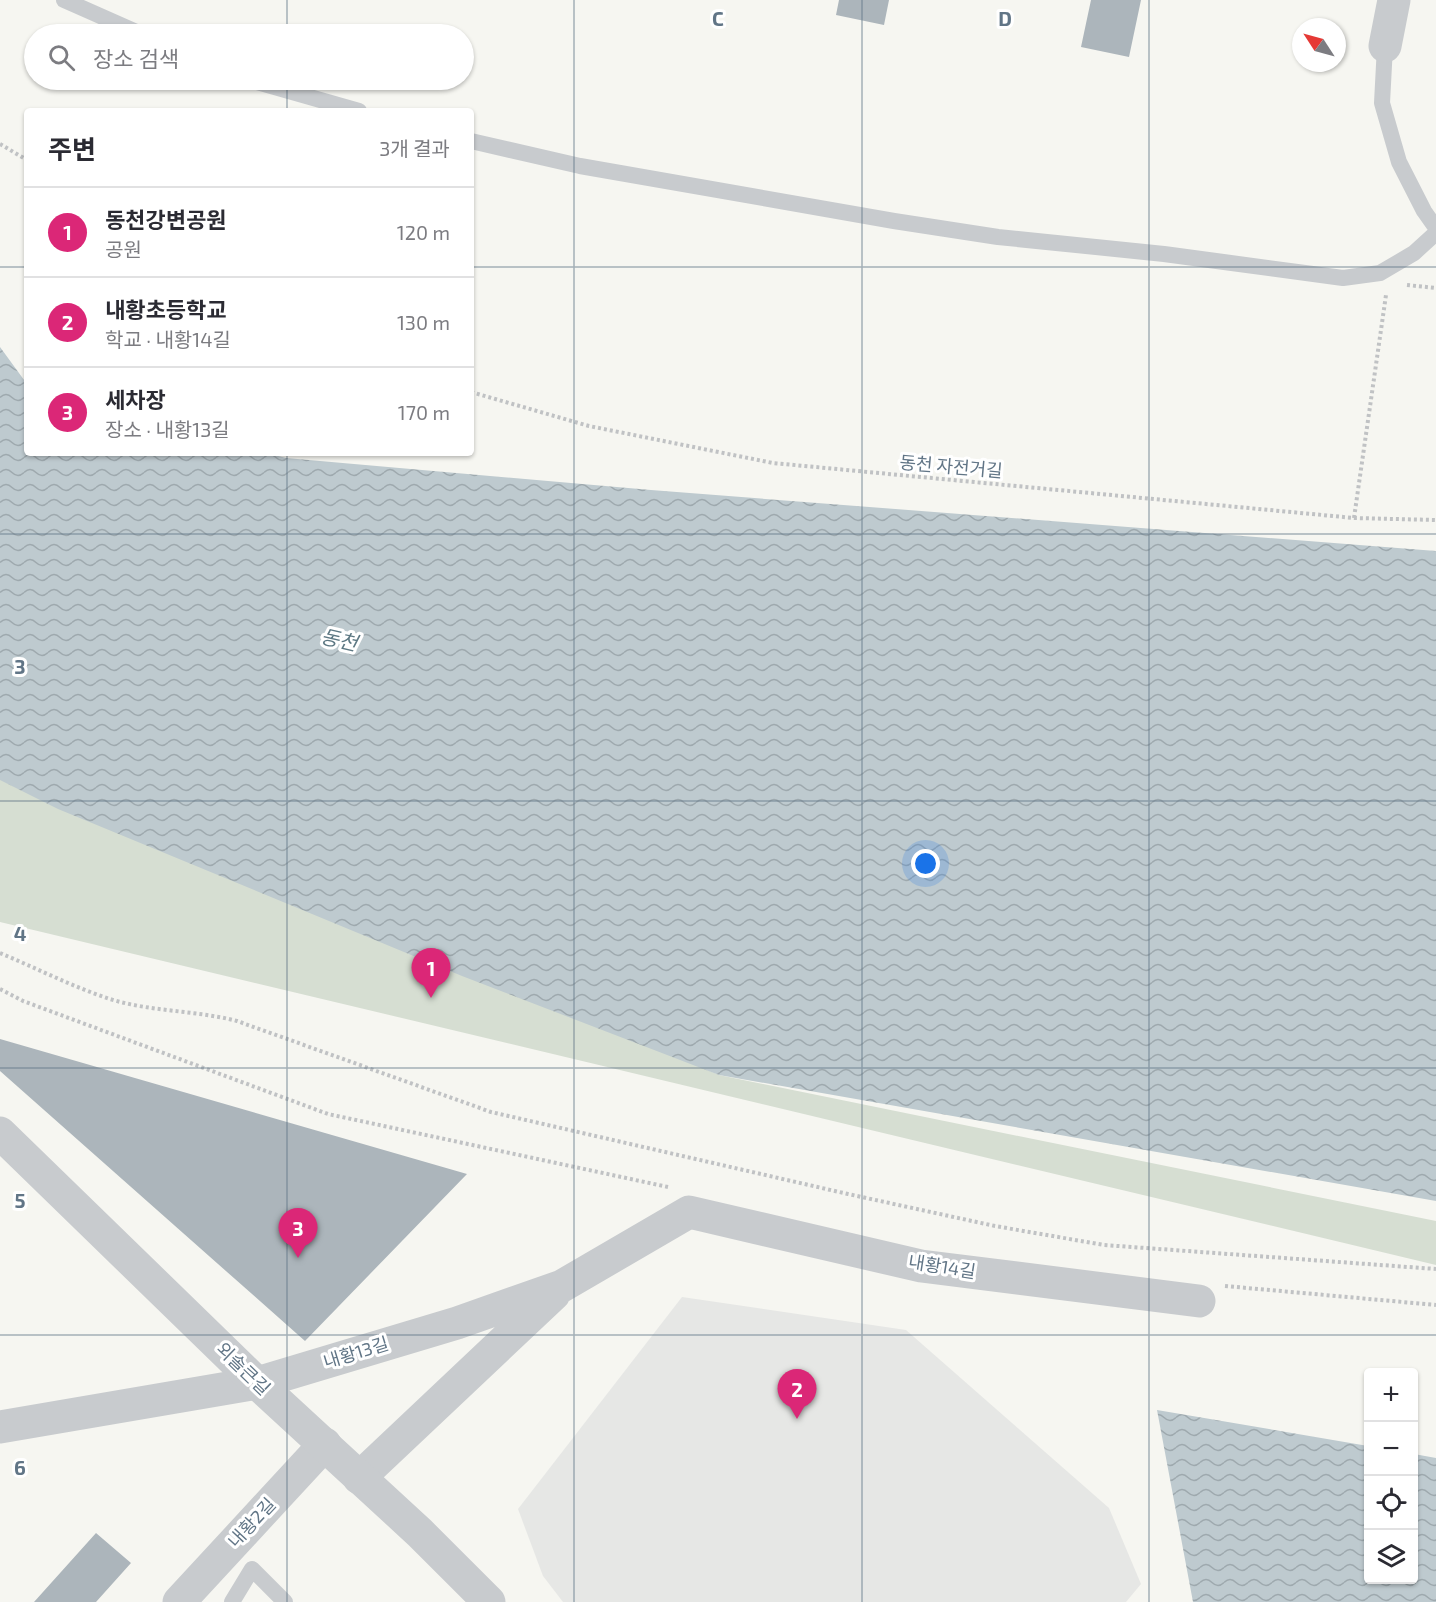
<!DOCTYPE html>
<html lang="ko">
<head>
<meta charset="utf-8">
<style>
  body { margin:0; font-family:"Exo 2","Noto Sans KR",sans-serif; background:#f7f7f7; color:#2b2b33 }
  .controls { position:absolute; right:18px; bottom:18px; display:grid; overflow:hidden; border-radius:6px; box-shadow:0 2px 4px #0004 }
  .controls button { width:54px; height:54px; display:grid; place-items:center; padding:0; border:0; border-bottom:2px solid #e1e1e2; background:#fff; color:#2b2b33; font:30px sans-serif }
  .compass { position:absolute; left:1292px; top:18px; width:54px; height:54px; border-radius:50%; background:#fff; box-shadow:0 2px 4px #0004; rotate:306deg }
  .you { position:absolute; left:926px; top:864px; width:21px; height:21px; margin:-15px; border:4px solid #fff; border-radius:50%; background:#1a73e8; box-shadow:0 0 0 9px #1a73e833 }
  .badge { display:grid; place-items:center; width:39px; height:39px; border-radius:50%; background:#db2777; color:#fff; font-size:20px; font-weight:700 }
  .pin { position:absolute; translate:-50% -50px; filter:drop-shadow(0 2px 3px #0008) }
  .pin::after { content:''; position:absolute; top:32px; width:21px; height:18px; background:inherit; clip-path:polygon(0 0,100% 0,50% 100%) }
  .list { margin:0; padding:0; list-style:none }
  h2 { display:flex; justify-content:space-between; align-items:center; height:78px; margin:0; padding:0 24px; font-size:26px }
  h2 small { font-size:20px; font-weight:400; color:#7c7c81 }
  .list li { display:grid; grid-template-columns:39px 1fr auto; gap:18px; align-items:center; box-sizing:border-box; height:90px; padding:0 24px; border-top:2px solid #e1e1e2 }
  .list b { display:block; font-size:22px; white-space:nowrap }
  .list p { margin:0; font-size:20px; white-space:nowrap; color:#7c7c81 }
  .list em { font-size:20px; font-style:normal; color:#7c7c81 }
  .icon { flex:none; width:33px; height:33px; fill:none; stroke:currentColor; stroke-width:2; stroke-linecap:round; stroke-linejoin:round }
  .map { position:relative; flex:none; width:1436px; height:1602px; overflow:hidden }
  .search { position:absolute; background:#fff; box-shadow:0 2px 4px #0004; left:24px; top:24px; width:450px; height:66px; display:flex; align-items:center; gap:15px; box-sizing:border-box; padding:0 21px; border-radius:33px; color:#7c7c81; font-size:22px }
  .panel { position:absolute; background:#fff; box-shadow:0 2px 4px #0004; left:24px; top:108px; width:450px; height:348px; border-radius:6px }
  .map>svg:first-child { display:block }
  .built { fill:#e6e7e5 }
  .park { fill:#d6ded2 }
  .water { fill:url(#water-waves) }
  .building { fill:#acb5bb }
  .lines { fill:none; stroke-linecap:round; stroke-linejoin:round }
  .path { stroke:#c0c2c4; stroke-width:4; stroke-dasharray:3 3; stroke-linecap:butt }
  .service { stroke:#c8cbce; stroke-width:16 }
  .minor { stroke:#c8cbce; stroke-width:33 }
  .tertiary { stroke:#c8cbce; stroke-width:33 }
  .grid { fill:none; stroke:#617586; stroke-width:1.5; stroke-opacity:0.55 }
  .labels { text-anchor:middle; stroke-width:6; stroke-linejoin:round; paint-order:stroke }
  .street-label { font-size:18px; fill:#617586; stroke:#fff }
  .water-label { font-size:20px; font-style:italic; fill:#5d7883; stroke:#fff }
  .grid-label { font-size:20px; text-anchor:middle; font-weight:bold; fill:#617586; stroke:#fff; stroke-width:6; stroke-linejoin:round; paint-order:stroke }
</style>
</head>
<body>
<div class="map">
<svg width="1436" height="1602" viewBox="0 0 1436 1602">
  <defs>
    <pattern id="water-waves" width="16" height="10" patternUnits="userSpaceOnUse" patternTransform="scale(1.5)"><rect width="16" height="10" fill="#becacf"/><path d="M0 5q4-4 8 0t8 0" fill="none" stroke="#9ea9ae"/></pattern>
  </defs>
  <rect width="100%" height="100%" fill="#f6f6f1"/>
  <path class="built" d="M682,1297L906,1330L1109,1508L1141,1584L1126,1602H563L543,1576L518,1509Z"/>
  <path class="park" d="M0,765L719,1075L1436,1221V1265L0,922Z"/>
  <path class="water" d="M0,347L27,384V453H267L286,458L651,490L1436,551V1201L719,1075L462,976L58,809L0,780Z
    M1157,1410L1368,1446V1580H1414V1454L1436,1458V1602H1193Z"/>
  <path class="building" d="M839,0H889L884,25L836,15Z
    M1091,0H1141L1129,57L1081,47Z
    M0,1039L467,1174L305,1341L0,1071Z
    M96,1533L131,1563L96,1602H34Z"/>
  <g class="lines">
    <path class="path" d="M0,144L27,160
      M1407,285L1436,288
      M471,392L589,426L773,463L1354,518L1436,520
      M1354,518L1386,295
      M0,953C36,968 73,987 110,999C151,1012 195,1010 237,1021L491,1112L848,1194L995,1226L1104,1245L1436,1269
      M0,989L23,1001L328,1114L668,1187
      M1225,1286L1436,1305"/>
    <path class="service" d="M64,0L141,34
      M1385,46L1382,103L1399,162L1424,211L1436,228
      M250,80L359,111
      M471,141L580,166L894,221L998,237L1164,254L1343,278L1380,273L1414,253L1436,233
      M232,1602L252,1569L285,1602"/>
    <path class="minor" d="M0,1427L257,1383L457,1323L562,1286L689,1212L921,1266L1199,1301
      M359,1478L554,1294
      M179,1602L325,1444"/>
    <path class="tertiary" d="M1385,46L1394,0
      M0,1133L257,1383L420,1533L489,1602"/>
  </g>
  <path class="grid" d="M287,0V34M574,0V1602M862,0V1602M1149,0V1602M287,80V111M0,267H27M471,267H1436M287,453V1602M0,534H1436M0,801H1436M0,1068H1436M0,1335H1436"/>
  <g class="labels">
    <g class="street-label">
      <text transform="translate(951 467) rotate(5)" y="6">동천 자전거길</text>
      <text transform="translate(942 1267) rotate(9)" y="6">내황14길</text>
      <text transform="translate(356 1353) rotate(-17)" y="6">내황13길</text>
      <text transform="translate(243 1369) rotate(44)" y="6">외솔큰길</text>
      <text transform="translate(252 1523) rotate(-47)" y="6">내황2길</text>
    </g>
    <g class="water-label">
      <text transform="translate(339 640) rotate(13)" y="7">동천</text>
    </g>
  </g>
  <g class="grid-label">
    <text x="718" y="26">C</text>
    <text x="1005" y="26">D</text>
    <text x="20" y="674">3</text>
    <text x="20" y="941">4</text>
    <text x="20" y="1208">5</text>
    <text x="20" y="1475">6</text>
  </g>
</svg>
<div class="controls">
<button>+</button>
<button>−</button>
<button><svg class="icon" aria-label="locate" viewBox="0 0 24 24"><circle cx="12" cy="12" r="6"/><path d="M12 2v4M12 18v4M2 12h4M18 12h4"/></svg></button>
<button><svg class="icon" aria-label="layers" viewBox="0 0 24 24"><path d="M12 4l9 5-9 5-9-5zM3 14l9 5 9-5"/></svg></button>
</div>
<svg class="compass" viewBox="-18 -18 36 36"><path d="M0-13l5 13h-10z" fill="#e53935"/><path d="M0 13l5-13h-10z" fill="#7c7c81"/></svg>
<div class="you"></div>
<div class="pin badge" style="left:431px;top:998px">1</div>
<div class="pin badge" style="left:797px;top:1419px">2</div>
<div class="pin badge" style="left:298px;top:1258px">3</div>
<div class="search"><svg class="icon" aria-label="search" viewBox="0 0 24 24"><circle cx="10" cy="10" r="6"/><path d="M15 15l6 6"/></svg>장소 검색</div>
<section class="panel">
<h2>주변<small>3개 결과</small></h2>
<ul class="list">
<li><span class="badge">1</span><div><b>동천강변공원</b><p>공원</p></div><em>120 m</em></li>
<li><span class="badge">2</span><div><b>내황초등학교</b><p>학교 · 내황14길</p></div><em>130 m</em></li>
<li><span class="badge">3</span><div><b>세차장</b><p>장소 · 내황13길</p></div><em>170 m</em></li>
</ul>
</section>
</div>
</body>
</html>
